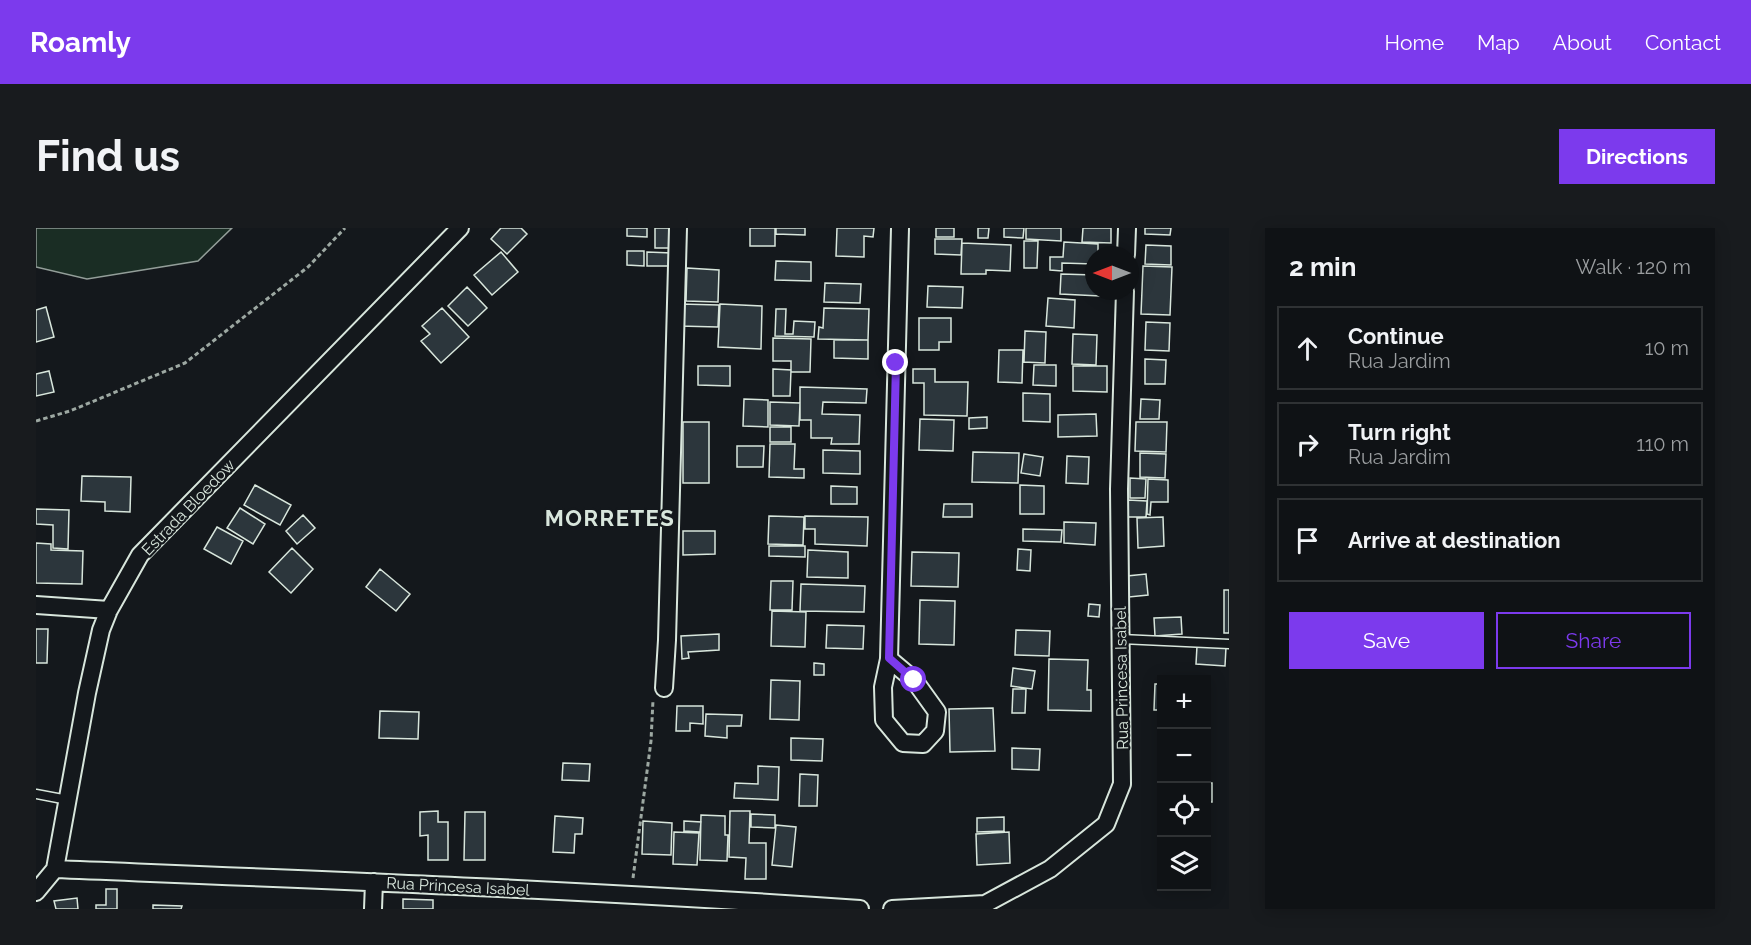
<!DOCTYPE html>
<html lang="en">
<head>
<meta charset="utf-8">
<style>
  body { margin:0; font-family:Raleway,sans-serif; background:#181b1e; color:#f1f3f6 }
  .controls { position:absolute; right:18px; bottom:18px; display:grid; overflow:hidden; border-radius:0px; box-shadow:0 3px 15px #0003 }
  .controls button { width:54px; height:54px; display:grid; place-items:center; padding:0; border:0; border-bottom:2px solid #2f3234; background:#0f1215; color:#f1f3f6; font:30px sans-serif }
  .compass { position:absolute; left:1049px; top:18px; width:54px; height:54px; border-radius:50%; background:#0f1215; box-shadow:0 3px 15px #0003; rotate:270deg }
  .stop { position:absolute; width:18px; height:18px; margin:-14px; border:4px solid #7c3aed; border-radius:50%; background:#fff }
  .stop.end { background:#7c3aed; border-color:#fff; box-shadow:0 2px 6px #0008 }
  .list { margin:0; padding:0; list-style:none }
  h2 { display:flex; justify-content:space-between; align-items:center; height:78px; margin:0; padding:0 24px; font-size:26px }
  h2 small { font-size:20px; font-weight:400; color:#9b9ea0 }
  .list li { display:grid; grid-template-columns:39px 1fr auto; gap:18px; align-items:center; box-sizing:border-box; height:84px; margin:0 12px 12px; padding:0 12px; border:2px solid #2f3234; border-radius:0px }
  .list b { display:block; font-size:22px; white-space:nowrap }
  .list p { margin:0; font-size:20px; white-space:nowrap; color:#9b9ea0 }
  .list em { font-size:20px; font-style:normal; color:#9b9ea0 }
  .actions { display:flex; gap:12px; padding:18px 24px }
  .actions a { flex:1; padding:14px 0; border:2px solid #7c3aed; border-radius:0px; text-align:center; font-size:21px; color:#7c3aed }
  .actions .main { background:#7c3aed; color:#fff }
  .icon { flex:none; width:33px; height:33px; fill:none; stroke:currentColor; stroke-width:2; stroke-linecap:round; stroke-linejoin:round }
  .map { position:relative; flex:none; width:1193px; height:681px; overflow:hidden; border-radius:0px }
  header { display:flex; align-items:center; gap:36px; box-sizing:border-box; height:84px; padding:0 30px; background:#7c3aed; color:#fff }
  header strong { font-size:28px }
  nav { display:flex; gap:33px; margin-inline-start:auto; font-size:21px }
  .intro { display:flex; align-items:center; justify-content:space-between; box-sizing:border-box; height:144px; padding:0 36px }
  h1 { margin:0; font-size:42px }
  .button { padding:15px 27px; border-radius:0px; background:#7c3aed; color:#fff; font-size:21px; font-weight:700 }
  main { display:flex; gap:36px; padding:0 36px }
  aside { flex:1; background:#0f1215; border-radius:0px; box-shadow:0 3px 15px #0003 }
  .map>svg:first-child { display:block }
  .green { fill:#1a2d24; stroke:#939e99; stroke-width:1.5 }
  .building { fill:#2c363c; stroke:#d8e6dc; stroke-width:1.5 }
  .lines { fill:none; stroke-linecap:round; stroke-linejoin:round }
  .service-casing { stroke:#d8e6dc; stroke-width:11 }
  .minor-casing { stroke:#d8e6dc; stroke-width:20 }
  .path { stroke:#9da8a2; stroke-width:3; stroke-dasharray:4.5 3; stroke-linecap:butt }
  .service { stroke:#14181c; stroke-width:8 }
  .minor { stroke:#14181c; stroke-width:16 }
  .route { stroke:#7c3aed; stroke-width:8 }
  .labels { text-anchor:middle; stroke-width:4.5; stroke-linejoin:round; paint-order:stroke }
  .street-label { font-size:16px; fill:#d8e6dc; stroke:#14181c }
  .district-label { font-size:22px; font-weight:bold; letter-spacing:1.5px; fill:#d8e6dc; stroke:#14181c }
</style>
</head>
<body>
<header>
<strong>Roamly</strong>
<nav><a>Home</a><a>Map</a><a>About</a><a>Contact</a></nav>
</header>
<div class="intro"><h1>Find us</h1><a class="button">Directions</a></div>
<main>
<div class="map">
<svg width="1193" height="681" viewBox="0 0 1193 681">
  <rect width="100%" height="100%" fill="#14181c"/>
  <path class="green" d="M0,0H196L162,33L51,51L0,39Z"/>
  <path class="building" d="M465,0H485L491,6L471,26L455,11Z
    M591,0H611V9L591,8Z
    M619,0H637L636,20H619Z
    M714,0H739V18H714Z
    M740,0H769V7L740,6Z
    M801,0H838L837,9L828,8V29L800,28Z
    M900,0H918V9H900Z
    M942,0H953L952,10H942Z
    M968,0H988L987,10L968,9Z
    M990,0H1025V13L990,11Z
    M1047,0H1075V15L1046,14Z
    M1109,0H1135L1134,7L1109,6Z
    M899,11H926L925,27L899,26Z
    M988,13H1002L1001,40H988Z
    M1028,14L1062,16V27H1058V36L1026,35V43L1014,42V29H1027Z
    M926,15L975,17L974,43L950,42V46H925Z
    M1110,17L1135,18V37L1109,36Z
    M591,23H608V38L591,37Z
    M465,24L482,44L456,67L438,47Z
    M611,24L636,25V38H611Z
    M740,33L775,34V53L739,52Z
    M1107,38L1136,39L1134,87L1105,86Z
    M651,40L683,42L682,74L650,73Z
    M1025,46L1058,47V63H1064V68L1024,66Z
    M789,55L825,56L824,75L788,74Z
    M892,58L927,59L926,80L891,79Z
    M431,59L451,80L432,98L412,78Z
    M1012,70L1039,72L1038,100L1010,98Z
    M644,76L683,77L682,99L643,98Z
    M684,76L726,78L725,121L682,119Z
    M10,79L18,109L0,114V82Z
    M406,80L433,109L405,135L385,113L394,106L386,98Z
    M788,80L833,81L832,112L782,111L783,99L787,100Z
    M740,81H750L749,106H757L758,93L779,94L778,109L739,108Z
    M883,90H915V114H903V122H883Z
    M1110,94L1134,95L1133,123L1109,122Z
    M989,103L1010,104L1009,135L988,134Z
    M1037,106L1061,107L1060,137L1036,136Z
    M737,110L775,111L774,144H755V133H737Z
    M798,112H832V131L798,130Z
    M963,122H987L986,155L962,154Z
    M1109,131L1130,132L1129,156H1109Z
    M998,137H1020V158L997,157Z
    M662,138H694V158L662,157Z
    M1037,138H1071V164L1037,163Z
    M737,141L755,142L754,168H737Z
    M877,141H899V154H932L931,188L888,187V155H877Z
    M13,143L18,164L0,168V146Z
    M764,159L831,161L830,175L787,174L786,186L824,187L823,216H795L796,210H775V192H764Z
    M987,165L1014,166V194L987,193Z
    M708,171L732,172V199L707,198Z
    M1105,171L1124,172L1123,191H1104Z
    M734,174L764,175L763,198L734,197Z
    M1060,186L1061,208L1022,209V187Z
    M951,189V200L933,201V190Z
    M884,191L918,192L917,223L883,222Z
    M647,194H673V255H647Z
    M1100,194H1131L1130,224L1099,223Z
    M734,199H755V214H734Z
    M734,216H759L758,241H768V250L733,249Z
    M701,218H728L727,239H701Z
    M787,222L824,223V246L787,245Z
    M937,224L983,225L982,255L936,254Z
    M1104,225L1130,226L1129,250L1104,249Z
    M988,226L1007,229L1004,248L985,245Z
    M1031,228L1053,229L1052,256L1030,255Z
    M46,248L95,249L94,284L69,283V274L45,273Z
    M1094,250L1110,251L1109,270H1094Z
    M1112,251L1132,252V274H1115L1114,287L1111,286Z
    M219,257L255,277L244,297L208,277Z
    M984,257L1008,258V286H984Z
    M795,258L821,259V276H795Z
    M1092,272L1111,273L1110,289H1091Z
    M908,276H936V289H907Z
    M204,280L229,296L217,316L191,300Z
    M0,281L33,282L32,321L17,320V297L0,296Z
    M267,287L279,300L261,316L250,303Z
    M733,288L768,289L767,317L732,316Z
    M769,288L832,289L831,318L779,316V301H769Z
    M1127,289L1128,318L1102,320L1101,290Z
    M1028,294L1060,295L1059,317L1028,315Z
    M181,299L207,313L195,336L168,321Z
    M987,301L1026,302L1025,314L987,313Z
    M647,303H679V326L647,327Z
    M0,315L15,316V322L47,323L46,356L0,355Z
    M733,318H769V329L733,328Z
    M256,320L277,341L255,365L233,344Z
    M982,321L995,322L994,343L981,342Z
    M772,322L812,324V350L771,349Z
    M876,324L923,325L922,359L875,358Z
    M344,341L374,366L360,383L330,359Z
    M1110,346L1112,367L1093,369L1091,348Z
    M735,353H757L756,382H734Z
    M765,356L829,358L828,384L764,383Z
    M1188,362H1193V405H1188Z
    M884,372L919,373L918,417L883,416Z
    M1053,376L1064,377L1063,389L1052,388Z
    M736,383L770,384L769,419L735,418Z
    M1145,389L1146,406L1119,408L1118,390Z
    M791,397L828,398L827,421L790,420Z
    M0,401H12L11,435H0Z
    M980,402L1014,403L1013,428L979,427Z
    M683,406V422L652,424L653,430L646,431L645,408Z
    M1161,418L1190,419L1189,438L1160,436Z
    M1013,431L1052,432L1051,462H1055V483L1012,482Z
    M778,435L788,436V447H778Z
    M977,440L999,443L996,461L975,458Z
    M735,452L764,453L763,492L734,491Z
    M1119,456H1126V482H1118Z
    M977,461H990L989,485H976Z
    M641,478H667V496L654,495V503H640Z
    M957,480L959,523L914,524L913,481Z
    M344,483L383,484L382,511L343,510Z
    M670,486L706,487L705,498H691V510L669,508Z
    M755,510L787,511L786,533L755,532Z
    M976,520L1004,521L1003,542L976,541Z
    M527,535L554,536L553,553L526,552Z
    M722,538L743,539L742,572L698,570L699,555L722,556Z
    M764,546L782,547L781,578H763Z
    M1170,555H1176V574H1170Z
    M402,583V594H412V632H392V607L384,608V584Z
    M694,583H714L713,615H730V651H709L710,630L693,629Z
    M429,584H449V632H428Z
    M715,586L739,587V600L715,599Z
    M665,587L689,588V607H692L691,633L664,632Z
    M519,588L547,590L546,606H539L538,625L517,624Z
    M968,589V603L941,604V590Z
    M607,593L636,595L635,627L606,626Z
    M648,593L665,594L664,604L648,603Z
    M740,597L760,599L756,639L736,637Z
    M638,604L663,605L661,637L637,636Z
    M973,604L974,635L941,637L940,606Z
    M70,661H81V681H60V677H70Z
    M41,670L42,681H20L18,673Z
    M367,671L397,672V681H367Z
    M117,677L146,678L145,681H117Z"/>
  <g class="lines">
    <g class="service-casing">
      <path id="service" d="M1085,411L1193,416
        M0,566L32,572"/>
    </g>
    <g class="minor-casing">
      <path id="minor" d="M1090,27L1091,0
        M0,377L73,382
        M853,431L878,452L901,484L899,503L887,516L867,515L848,492L847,459L853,431L864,0
        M628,460L631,412L642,0
        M19,641C287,652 556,662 824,681
        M0,664L19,641L51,465L65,402L73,382L104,327L424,0
        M337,681L338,654
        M856,681L949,676L1014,641L1070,596L1086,556L1083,261L1089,63"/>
    </g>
    <path class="path" d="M0,193L34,183L149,135L272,39L309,0
      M597,650L615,513L617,472"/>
    <use href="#service" class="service"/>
    <use href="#minor" class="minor"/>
  </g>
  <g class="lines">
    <path class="route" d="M860,135L853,430L878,452"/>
  </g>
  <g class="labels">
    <g class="street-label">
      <text transform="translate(152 279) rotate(-46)" y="6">Estrada Bloedow</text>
      <text transform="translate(1085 450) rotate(-91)" y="6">Rua Princesa Isabel</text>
      <text transform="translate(422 658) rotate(3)" y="6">Rua Princesa Isabel</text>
    </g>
    <g class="district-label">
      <text x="574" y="298">MORRETES</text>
    </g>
  </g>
</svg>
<div class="controls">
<button>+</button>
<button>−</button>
<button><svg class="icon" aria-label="locate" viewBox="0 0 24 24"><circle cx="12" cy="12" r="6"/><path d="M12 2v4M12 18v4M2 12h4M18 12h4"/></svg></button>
<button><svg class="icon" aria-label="layers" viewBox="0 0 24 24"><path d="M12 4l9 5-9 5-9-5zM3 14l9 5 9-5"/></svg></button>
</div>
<svg class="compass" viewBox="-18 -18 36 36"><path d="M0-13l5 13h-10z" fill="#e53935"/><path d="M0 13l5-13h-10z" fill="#9b9ea0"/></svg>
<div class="stop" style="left:878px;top:452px"></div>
<div class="stop end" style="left:860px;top:135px"></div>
</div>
<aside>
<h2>2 min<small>Walk · 120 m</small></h2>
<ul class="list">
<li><svg class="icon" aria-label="ahead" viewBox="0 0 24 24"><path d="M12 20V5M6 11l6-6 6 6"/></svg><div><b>Continue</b><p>Rua Jardim</p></div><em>10 m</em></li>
<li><svg class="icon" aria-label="right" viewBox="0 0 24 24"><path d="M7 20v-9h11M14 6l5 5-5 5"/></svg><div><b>Turn right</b><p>Rua Jardim</p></div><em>110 m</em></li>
<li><svg class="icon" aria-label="arrive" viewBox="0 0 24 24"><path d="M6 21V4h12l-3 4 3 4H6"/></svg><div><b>Arrive at destination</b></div></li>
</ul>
<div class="actions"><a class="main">Save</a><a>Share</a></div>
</aside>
</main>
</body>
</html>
